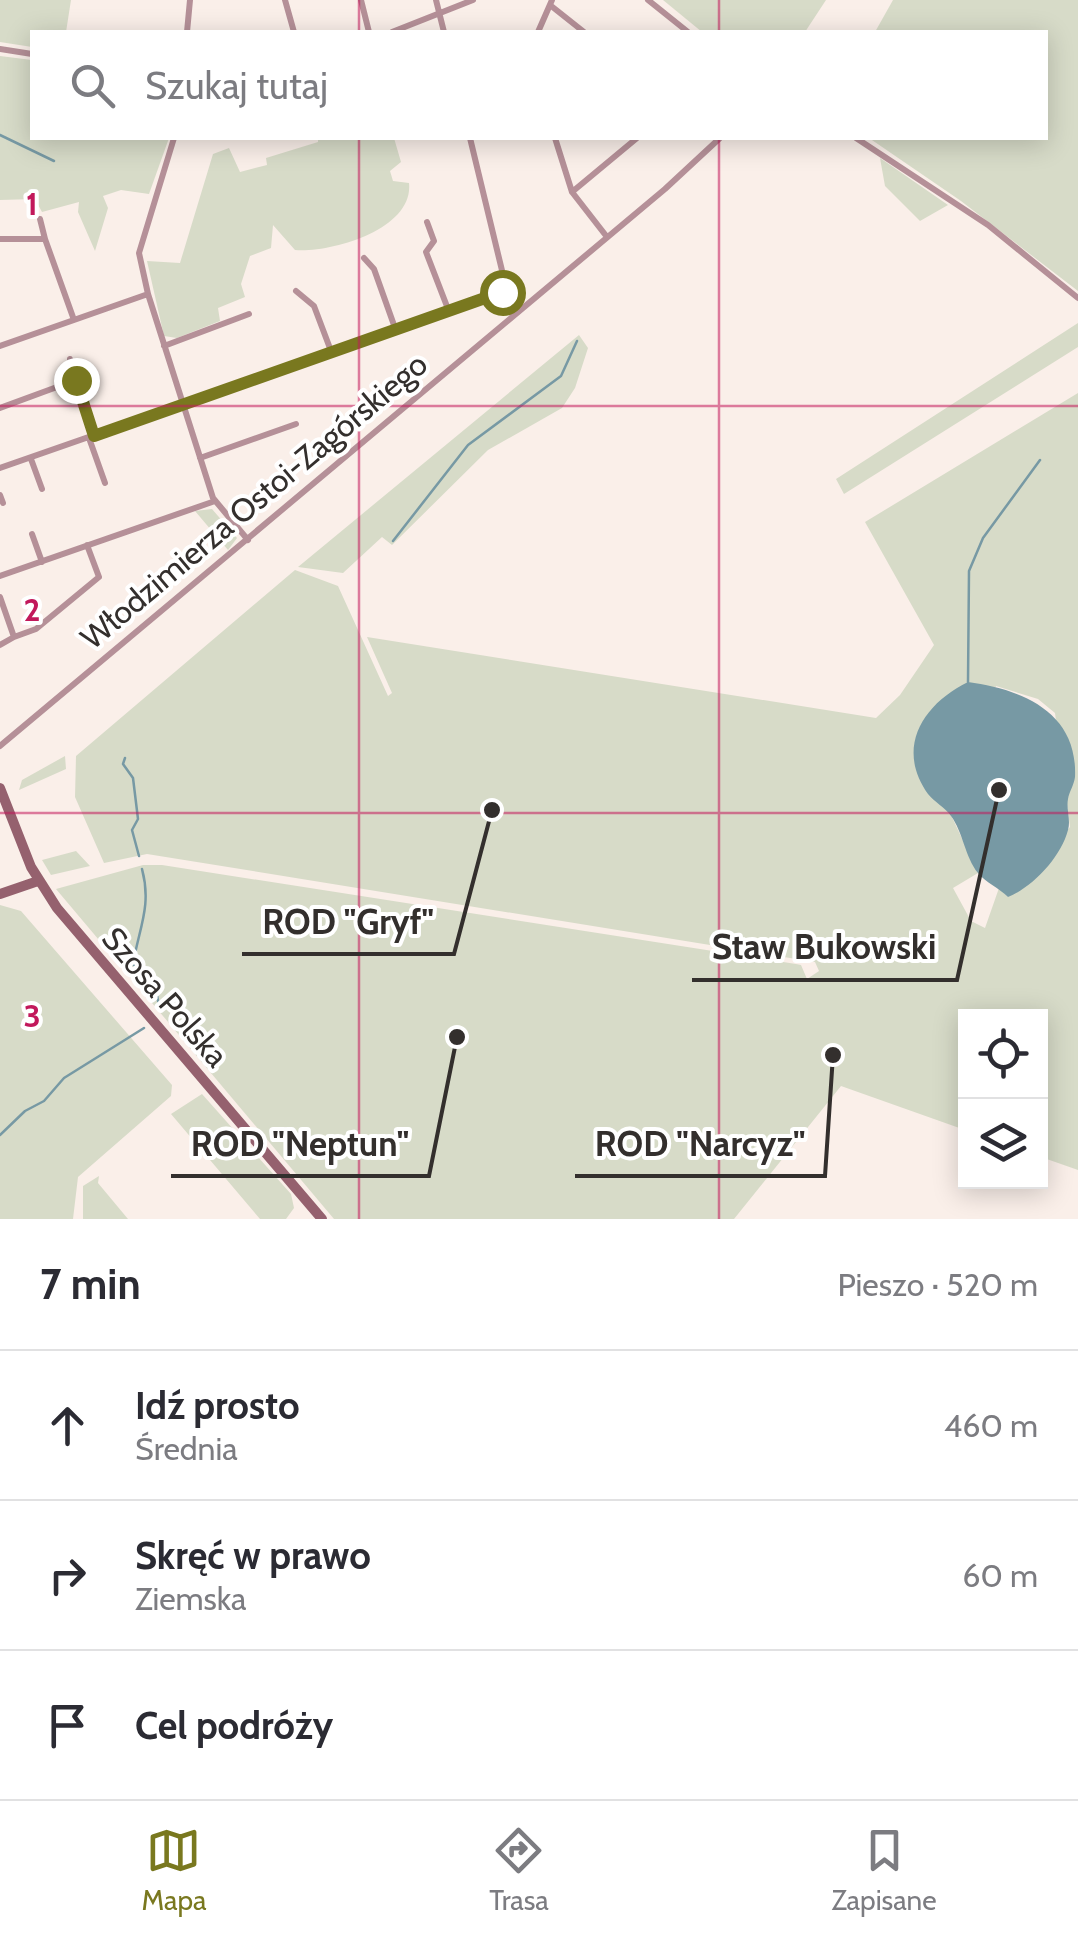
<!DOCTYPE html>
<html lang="pl">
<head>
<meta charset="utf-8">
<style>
  body { margin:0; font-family:Cabin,sans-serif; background:#f2f2f3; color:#2b2b33 }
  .controls { position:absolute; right:30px; bottom:30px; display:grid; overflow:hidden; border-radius:0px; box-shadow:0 5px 25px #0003 }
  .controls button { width:90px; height:90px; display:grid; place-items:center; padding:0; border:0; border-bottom:2px solid #e1e1e2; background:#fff; color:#2b2b33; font:50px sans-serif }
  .stop { position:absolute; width:30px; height:30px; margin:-22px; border:8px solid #79781f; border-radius:50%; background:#fff }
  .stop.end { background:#79781f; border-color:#fff; box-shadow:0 2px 10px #0008 }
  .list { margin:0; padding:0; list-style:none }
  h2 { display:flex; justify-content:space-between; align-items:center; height:130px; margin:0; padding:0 40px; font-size:42px }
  h2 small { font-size:32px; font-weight:400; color:#7c7c81 }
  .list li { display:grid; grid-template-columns:65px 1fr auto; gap:30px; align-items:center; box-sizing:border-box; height:150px; padding:0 40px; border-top:2px solid #e1e1e2 }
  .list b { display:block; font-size:38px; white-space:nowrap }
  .list p { margin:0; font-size:32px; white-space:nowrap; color:#7c7c81 }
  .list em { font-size:32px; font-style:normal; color:#7c7c81 }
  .icon { flex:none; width:55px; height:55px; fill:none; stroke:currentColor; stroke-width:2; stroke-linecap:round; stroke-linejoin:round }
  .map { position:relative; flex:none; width:1078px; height:1219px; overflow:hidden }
  .search { position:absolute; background:#fff; box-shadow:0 5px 25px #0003; left:30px; right:30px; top:30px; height:110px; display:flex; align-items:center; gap:25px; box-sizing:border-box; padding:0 35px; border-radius:0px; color:#7c7c81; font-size:38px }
  .sheet { height:580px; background:#fff }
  nav { display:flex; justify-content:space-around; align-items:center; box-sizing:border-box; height:140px; border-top:2px solid #e1e1e2; background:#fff; font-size:28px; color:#7c7c81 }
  nav a { display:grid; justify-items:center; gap:5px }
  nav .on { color:#79781f }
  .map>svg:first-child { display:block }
  .green { fill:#d7dbc8; fill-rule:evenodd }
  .water { fill:#7799a4 }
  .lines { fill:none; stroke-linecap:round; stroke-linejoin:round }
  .stream { stroke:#7799a4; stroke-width:2.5 }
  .street { stroke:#b59098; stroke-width:6 }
  .secondary { stroke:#95616e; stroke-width:10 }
  .route { stroke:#79781f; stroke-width:12 }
  .grid { fill:none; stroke:#c2185b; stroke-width:2.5; stroke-opacity:0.55 }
  .labels { text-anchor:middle; stroke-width:8; stroke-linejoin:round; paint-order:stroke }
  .street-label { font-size:32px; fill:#332f2d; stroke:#fff }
  .grid-label { font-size:32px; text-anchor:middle; font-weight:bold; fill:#c2185b; stroke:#fff; stroke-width:8; stroke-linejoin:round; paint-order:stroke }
  .leader { fill:none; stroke:#332f2d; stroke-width:4 }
  .callout-dot { fill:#332f2d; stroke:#fff; stroke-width:4 }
  .callout-label { font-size:35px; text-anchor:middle; font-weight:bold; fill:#332f2d; stroke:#fff; stroke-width:8; stroke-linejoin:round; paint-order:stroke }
</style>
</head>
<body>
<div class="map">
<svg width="1078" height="1219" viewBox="0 0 1078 1219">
  <rect width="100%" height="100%" fill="#faefe9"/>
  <path class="green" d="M0,0H71L66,32H32V47L0,42Z
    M663,0H826L805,32H702Z
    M893,0H1078V291L961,201L869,138H1046V32H875Z
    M0,56L32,60V138H169L149,194L121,190L103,196L108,208L95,251L78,212L79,202L42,212L35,199L0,200Z
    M318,138H394L401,162L390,171L393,181L409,183C414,229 332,253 295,250L273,225L271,248L250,256L241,284L245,297L218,308L220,321L177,338L164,336L147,261L180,263L213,154L229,148L240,172L267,165L266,158L318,142Z
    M880,158L948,205L920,221L885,186Z
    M1078,323V347L844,494L836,479Z
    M579,335L588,348L575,388L562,408L488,450L392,545L382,537L343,573L298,567Z
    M1078,393V1170L1041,1157L1040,1016H966L965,1130L841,1086L734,1219H334L56,889L143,865H162L796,964L801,965L807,979L819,971L815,962L147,854L104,863L75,797L76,756L295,570L338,586L388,696L392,693L367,637L876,718L900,695L934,645L865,522ZM996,686L1038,699L1055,713L1070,827L1008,897L999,888L985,928L971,921L953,888L978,873L951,815Z
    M212,509L237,538L228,550L195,511Z
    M65,756L66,769L19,790L22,780Z
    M76,851L90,866L51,875L42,860Z
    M0,905L21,911L172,1085L171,1096L78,1177L73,1219H0Z
    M202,1094L291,1194L294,1208L286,1219H260L171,1114Z
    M99,1176L98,1183L128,1219H83V1186Z"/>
  <path class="water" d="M968,682C1019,689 1078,710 1075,777C1074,785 1069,792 1068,799C1066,809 1071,820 1068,830C1061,857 1033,887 1008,897C999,888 985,882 978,873C965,857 963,832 951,816C945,807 934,802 928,794C895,748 923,704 968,682Z"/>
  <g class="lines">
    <path class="stream" d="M0,135L54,161
      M393,541L468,445L561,376L577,341
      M968,682L969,571L983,538L1040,460
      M125,758L123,764L133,778L138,819L132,830L139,856
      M142,869C152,906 139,928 133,964L156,990L160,1011
      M0,1135L25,1111L44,1101L64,1078L144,1028"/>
    <path class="street" d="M285,0L294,32
      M361,0L369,32
      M436,0L444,32
      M648,0L688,32
      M550,5L584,32
      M187,32L190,0
      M392,32L473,0
      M538,32L552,0
      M0,49L32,54
      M470,138L513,316
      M555,138L572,192L607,237
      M856,138L988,225L1078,298
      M572,192L637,138
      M40,219L45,239
      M427,222L434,241L426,252L448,309
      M0,239H45L74,320
      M364,258L374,269L395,328
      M296,291L314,306L331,351
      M148,294L139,253L174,138
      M0,346L148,294L213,498L248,540
      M164,346L249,314
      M70,359L76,380
      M0,408L76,380L94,436
      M89,438L105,483
      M200,458L296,424
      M31,459L42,489
      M0,468L507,291
      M0,495L3,503
      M32,534L42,562
      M0,576L215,501
      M0,597L14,637L36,629L99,577L87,545
      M0,645L14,637
      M0,746L665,189L720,138"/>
    <path class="secondary" d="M0,788L31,867L57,908L322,1219
      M0,894L38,881"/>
  </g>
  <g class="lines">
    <path class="route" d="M76,380L94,436L502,292"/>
  </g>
  <path class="grid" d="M359,0V32M719,0V32M359,138V1219M719,138V1219M0,406H1078M0,813H1078"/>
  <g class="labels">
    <g class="street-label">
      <text transform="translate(254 501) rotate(-40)" y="11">Włodzimierza Ostoi-Zagórskiego</text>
      <text transform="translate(165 997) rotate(49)" y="11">Szosa Polska</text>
    </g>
  </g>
  <g class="grid-label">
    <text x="32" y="215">1</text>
    <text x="32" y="621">2</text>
    <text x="32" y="1027">3</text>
  </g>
  <path class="leader" d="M492 810L454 954H242M999 790L957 980H692M457 1037L429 1176H171M833 1055L825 1176H575"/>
  <g class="callout-dot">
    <circle cx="492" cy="810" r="10"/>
    <circle cx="999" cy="790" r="10"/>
    <circle cx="457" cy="1037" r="10"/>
    <circle cx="833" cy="1055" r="10"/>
  </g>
  <g class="callout-label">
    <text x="348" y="934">ROD "Gryf"</text>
    <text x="824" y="959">Staw Bukowski</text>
    <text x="300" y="1156">ROD "Neptun"</text>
    <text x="700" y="1156">ROD "Narcyz"</text>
  </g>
</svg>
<div class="controls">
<button><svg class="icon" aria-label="locate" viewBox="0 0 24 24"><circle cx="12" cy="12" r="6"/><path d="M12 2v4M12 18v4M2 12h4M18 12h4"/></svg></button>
<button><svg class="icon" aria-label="layers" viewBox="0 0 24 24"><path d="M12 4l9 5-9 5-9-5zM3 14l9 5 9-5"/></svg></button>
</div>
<div class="stop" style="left:502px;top:292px"></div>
<div class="stop end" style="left:76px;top:380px"></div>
<div class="search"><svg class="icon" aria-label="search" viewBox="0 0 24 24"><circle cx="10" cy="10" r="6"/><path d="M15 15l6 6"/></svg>Szukaj tutaj</div>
</div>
<section class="sheet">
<h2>7 min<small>Pieszo · 520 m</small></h2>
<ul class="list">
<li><svg class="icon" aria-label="ahead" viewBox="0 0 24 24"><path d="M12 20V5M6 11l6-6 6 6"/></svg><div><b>Idź prosto</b><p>Średnia</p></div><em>460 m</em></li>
<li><svg class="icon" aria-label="right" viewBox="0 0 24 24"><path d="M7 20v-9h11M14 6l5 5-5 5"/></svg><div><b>Skręć w prawo</b><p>Ziemska</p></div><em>60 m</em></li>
<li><svg class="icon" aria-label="arrive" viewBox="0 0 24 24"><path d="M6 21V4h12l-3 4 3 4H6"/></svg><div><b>Cel podróży</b></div></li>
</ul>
</section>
<nav>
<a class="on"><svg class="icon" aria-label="map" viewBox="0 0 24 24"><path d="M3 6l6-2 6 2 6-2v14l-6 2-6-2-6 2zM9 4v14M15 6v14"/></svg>Mapa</a>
<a><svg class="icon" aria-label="directions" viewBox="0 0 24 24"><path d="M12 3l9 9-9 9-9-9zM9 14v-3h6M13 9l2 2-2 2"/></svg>Trasa</a>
<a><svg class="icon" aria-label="saved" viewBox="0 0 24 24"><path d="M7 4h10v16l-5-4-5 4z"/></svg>Zapisane</a>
</nav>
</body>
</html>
